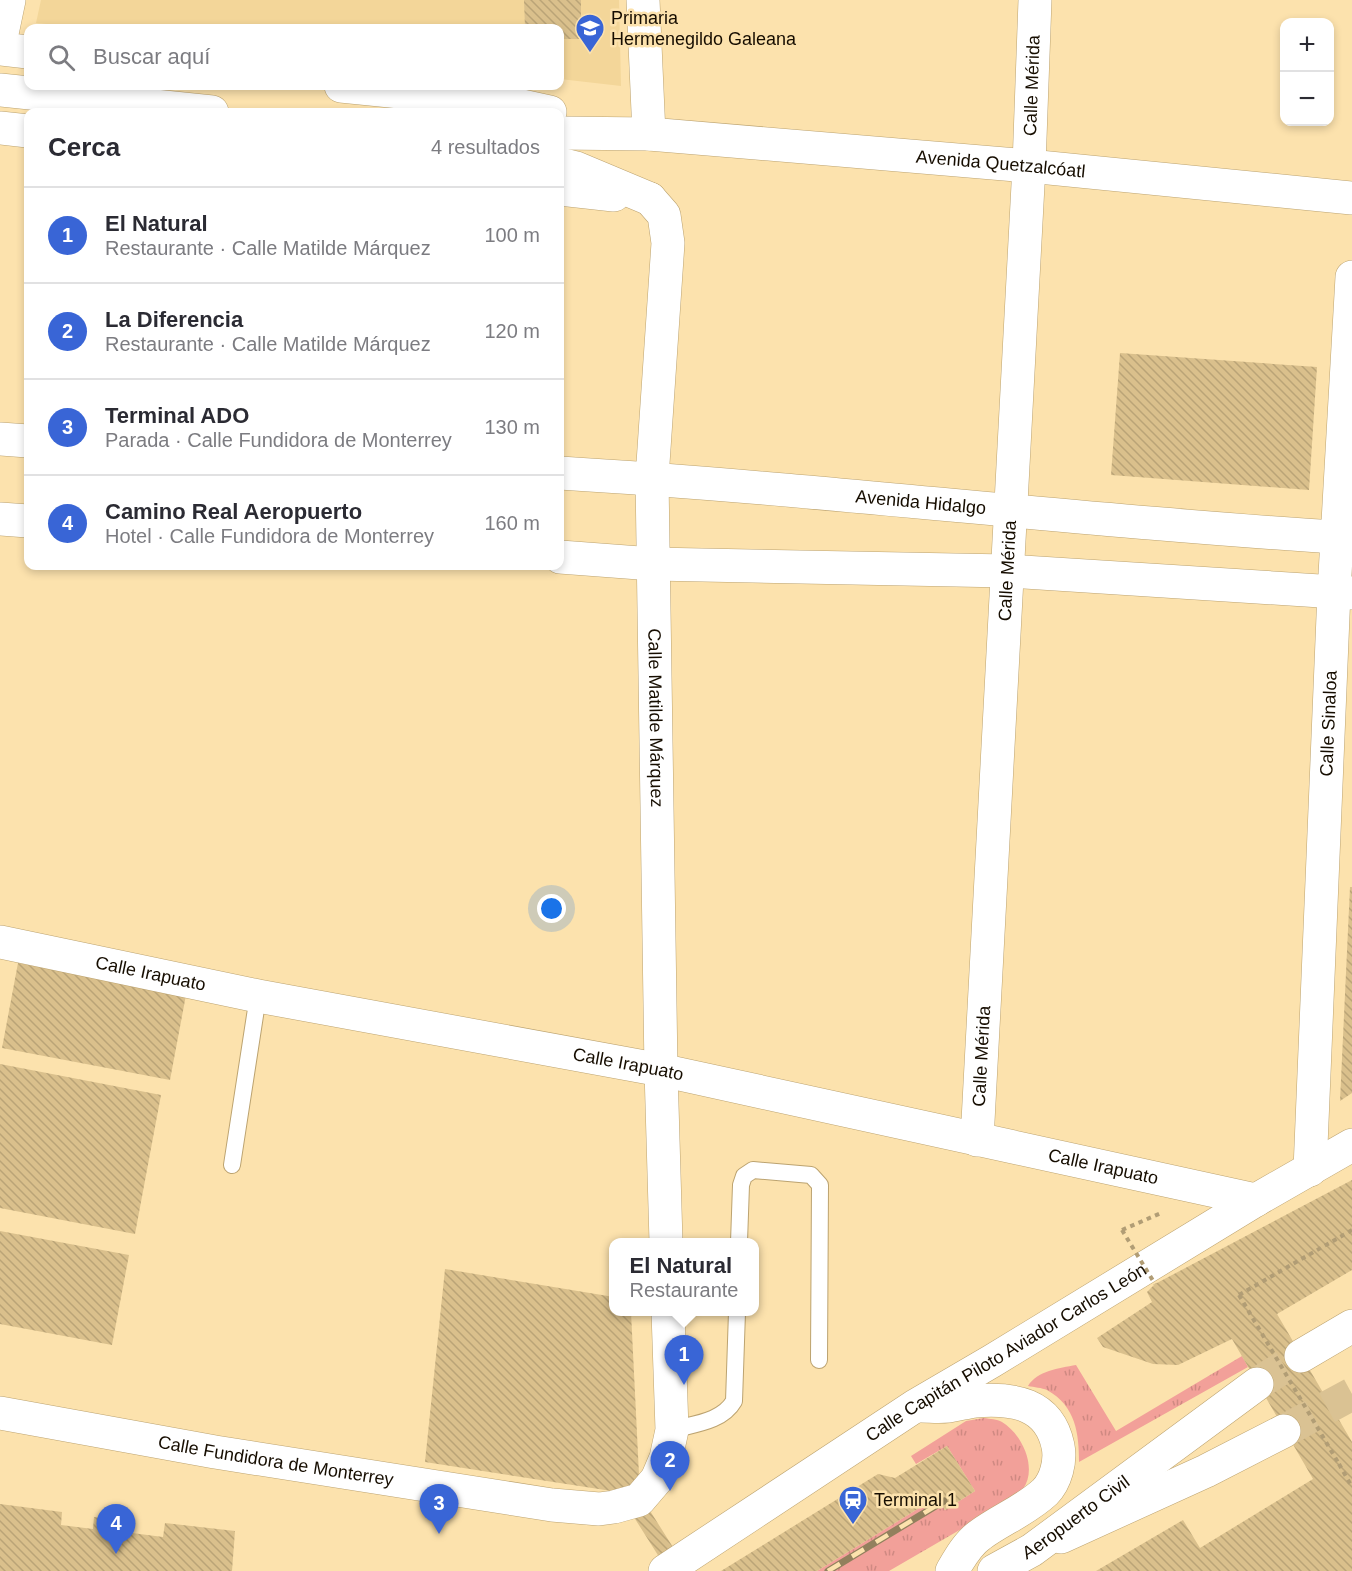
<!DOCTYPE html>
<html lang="es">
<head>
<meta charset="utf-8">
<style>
  body { margin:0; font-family:Arial,sans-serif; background:#f7f7f7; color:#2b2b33 }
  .controls { position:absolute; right:18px; top:18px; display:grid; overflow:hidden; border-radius:12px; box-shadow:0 3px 9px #0003 }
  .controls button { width:54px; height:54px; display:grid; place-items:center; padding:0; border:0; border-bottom:2px solid #e1e1e2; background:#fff; color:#2b2b33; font:30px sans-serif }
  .you { position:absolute; left:552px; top:909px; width:21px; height:21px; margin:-15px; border:4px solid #fff; border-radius:50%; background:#1a73e8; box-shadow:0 0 0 9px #1a73e833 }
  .badge { display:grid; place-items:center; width:39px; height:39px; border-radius:50%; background:#3965d6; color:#fff; font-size:20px; font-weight:700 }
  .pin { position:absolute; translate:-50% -50px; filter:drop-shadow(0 2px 3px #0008) }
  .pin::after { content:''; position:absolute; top:32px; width:21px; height:18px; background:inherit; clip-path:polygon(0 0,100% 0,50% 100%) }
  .popup { position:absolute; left:609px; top:1238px; width:150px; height:78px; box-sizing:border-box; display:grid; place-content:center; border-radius:12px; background:#fff; filter:drop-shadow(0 2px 4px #0005); font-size:20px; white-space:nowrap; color:#7c7c81 }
  .popup b { font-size:22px; color:#2b2b33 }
  .popup::after { content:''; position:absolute; left:50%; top:100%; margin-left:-12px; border:12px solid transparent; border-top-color:#fff }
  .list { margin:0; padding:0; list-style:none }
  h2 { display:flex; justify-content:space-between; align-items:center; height:78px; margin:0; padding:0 24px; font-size:26px }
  h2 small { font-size:20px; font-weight:400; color:#7c7c81 }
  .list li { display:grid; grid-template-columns:39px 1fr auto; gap:18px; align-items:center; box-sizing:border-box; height:96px; padding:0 24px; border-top:2px solid #e1e1e2 }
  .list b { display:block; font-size:22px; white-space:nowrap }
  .list p { margin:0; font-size:20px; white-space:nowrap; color:#7c7c81 }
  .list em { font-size:20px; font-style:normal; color:#7c7c81 }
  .icon { flex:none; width:33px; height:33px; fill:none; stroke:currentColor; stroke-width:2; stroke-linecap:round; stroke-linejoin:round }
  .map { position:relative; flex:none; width:1352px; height:1571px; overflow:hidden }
  .search { position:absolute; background:#fff; box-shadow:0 3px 9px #0003; left:24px; top:24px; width:540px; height:66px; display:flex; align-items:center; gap:15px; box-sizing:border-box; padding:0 21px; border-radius:12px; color:#7c7c81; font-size:22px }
  .panel { position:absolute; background:#fff; box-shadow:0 3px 9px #0003; left:24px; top:108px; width:540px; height:462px; border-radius:12px }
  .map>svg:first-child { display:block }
  .built { fill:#f3d699 }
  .grass { fill:url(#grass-tufts) }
  .building { fill:url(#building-back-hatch) }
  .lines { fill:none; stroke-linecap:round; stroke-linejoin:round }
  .street-tunnel { stroke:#dac293; stroke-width:33; stroke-dasharray:33 16; stroke-linecap:butt }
  .secondary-tunnel { stroke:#dac293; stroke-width:33; stroke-dasharray:33 16; stroke-linecap:butt }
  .lane-casing { stroke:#bca370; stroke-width:18 }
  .street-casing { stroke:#bca370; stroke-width:34 }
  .secondary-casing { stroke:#bca370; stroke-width:34 }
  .path { stroke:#b19d75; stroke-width:4; stroke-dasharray:4.5 4.5; stroke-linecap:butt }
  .lane { stroke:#fff; stroke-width:16 }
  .street { stroke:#fff; stroke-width:33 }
  .secondary { stroke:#fff; stroke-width:33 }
  .rail-casing { stroke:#92805d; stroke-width:7 }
  .rail { stroke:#fce2ad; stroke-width:4.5; stroke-dasharray:14; stroke-linecap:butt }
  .path-bridge { stroke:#b19d75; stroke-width:4; stroke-dasharray:4.5 4.5; stroke-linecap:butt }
  .labels { text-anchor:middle; stroke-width:5; stroke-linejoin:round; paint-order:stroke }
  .poi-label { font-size:18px; fill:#160d00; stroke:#fce2ad; text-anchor:start }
  .street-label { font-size:18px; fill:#160d00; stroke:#fce2ad }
</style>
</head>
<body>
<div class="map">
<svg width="1352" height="1571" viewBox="0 0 1352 1571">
  <defs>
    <pattern id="grass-tufts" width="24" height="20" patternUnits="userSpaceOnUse" patternTransform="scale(1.5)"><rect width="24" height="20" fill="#f2a099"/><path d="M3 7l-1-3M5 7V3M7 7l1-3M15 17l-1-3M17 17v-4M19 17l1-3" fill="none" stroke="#cf8982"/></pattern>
    <pattern id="building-back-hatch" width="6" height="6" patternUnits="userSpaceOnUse" patternTransform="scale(1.5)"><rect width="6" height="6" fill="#dac08c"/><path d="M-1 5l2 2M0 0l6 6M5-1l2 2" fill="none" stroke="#baa477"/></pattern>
  </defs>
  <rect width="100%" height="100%" fill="#fce2ad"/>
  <path class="built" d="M41,0H619L621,86L560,79V28H90L36,23Z"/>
  <path class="grass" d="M1242,1356L1248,1367L1079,1462C1079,1434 1076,1406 1047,1390C1042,1388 1034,1387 1028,1386C1037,1371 1059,1368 1076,1365L1116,1431Z
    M984,1418C990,1419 997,1419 1002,1422C1022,1434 1038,1468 1023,1489C1020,1493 1016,1496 1013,1499L889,1571H817L937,1497L945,1510L975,1491L947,1446L916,1464L911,1456L966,1421Z"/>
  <path class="building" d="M524,0H581V39H560V28H525Z
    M1120,353L1317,367L1309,490L1111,475Z
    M1350,887H1352V1093L1340,1101Z
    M18,963L186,995L170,1080L2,1048Z
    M0,1064L161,1095L135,1234L0,1208Z
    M1352,1180V1270L1277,1314L1352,1442V1571H1096L1183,1520L1200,1548L1313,1479L1232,1339L1178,1365L1153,1364L1103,1347L1097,1338L1152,1302L1147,1292L1155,1284Z
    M0,1231L129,1255L112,1345L0,1324Z
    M445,1269L614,1297V1312H631L640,1495L688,1571H668L618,1492L425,1462Z
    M947,1446L975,1491L945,1510L937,1497L817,1571H721L878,1474L895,1478Z
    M0,1504L62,1512L61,1525L93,1529L94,1517L133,1522L132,1533L163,1537L165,1523L235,1531L232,1571H0Z"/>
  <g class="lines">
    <path class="street-tunnel" d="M1284,1431L1352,1394"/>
    <path class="secondary-tunnel" d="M1257,1384L1301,1356"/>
    <g class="lane-casing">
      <path id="lane" d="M232,1165L258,996
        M739,1242L741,1185L744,1176L753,1170L811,1175L820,1185L819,1360
        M672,1430C693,1424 722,1422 734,1401L737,1312"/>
    </g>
    <g class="street-casing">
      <g id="street">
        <path d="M643,0L649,134"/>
        <path d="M0,43L9,0"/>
        <path id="s1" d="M650,199L664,215L668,243L652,478L661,1070L666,1242"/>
        <path d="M0,439L28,441"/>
        <path id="s2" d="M560,473C824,489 1087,522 1352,538"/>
        <path d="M0,519L28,521"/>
        <path d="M560,557L653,564L1007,571L1352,593"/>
        <path id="s3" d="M0,942L258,996L661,1070L1256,1200"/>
        <path id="s4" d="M977,1140L1029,166L1035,0"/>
        <path id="s5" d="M1310,1170L1334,592L1352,277"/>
        <path id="s6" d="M0,1413L215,1452L552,1505L599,1509L614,1507L639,1500L657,1479L666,1458L672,1430L668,1312"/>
        <path d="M1061,1537L1206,1471L1284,1431"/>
      </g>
    </g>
    <g class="secondary-casing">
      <g id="secondary">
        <path d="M0,49L28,52"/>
        <path d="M341,86L509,103L550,112"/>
        <path d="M0,90L212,112"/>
        <path d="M0,128L28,131"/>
        <path id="s7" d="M560,133L649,134L1029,166L1352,198"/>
        <path d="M560,164L576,168L650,199"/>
        <path d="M560,189L614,195"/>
        <path d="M1301,1356L1352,1326"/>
        <path d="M921,1406C930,1406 939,1407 948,1406C957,1405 966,1402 975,1401C1013,1398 1049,1403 1058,1446C1061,1461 1056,1481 1045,1492C1026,1510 1000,1520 980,1535C968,1543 959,1559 952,1571"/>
        <path id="s8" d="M665,1571L915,1406L992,1361L1256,1200L1352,1145"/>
        <path id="s9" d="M994,1571L1032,1550L1257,1384"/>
      </g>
    </g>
    <path class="path" d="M1122,1230L1161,1213
      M1239,1295L1352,1230
      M1339,1464L1352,1487"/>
    <use href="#lane" class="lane"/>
    <use href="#street" class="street"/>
    <use href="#secondary" class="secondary"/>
    <g class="rail-casing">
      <path id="rail" d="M828,1571L944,1501"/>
    </g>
    <use href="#rail" class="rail"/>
    <path class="path-bridge" d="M1122,1230L1155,1284
      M1239,1295L1339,1464"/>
  </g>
  <defs>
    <g id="school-pin" transform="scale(1.5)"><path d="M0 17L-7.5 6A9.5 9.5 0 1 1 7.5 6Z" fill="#3965d6" stroke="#fce2ad"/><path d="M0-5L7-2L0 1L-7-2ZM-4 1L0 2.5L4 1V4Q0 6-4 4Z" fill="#fff"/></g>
    <g id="station-pin" transform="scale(1.5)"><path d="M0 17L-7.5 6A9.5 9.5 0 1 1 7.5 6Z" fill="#3965d6" stroke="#fce2ad"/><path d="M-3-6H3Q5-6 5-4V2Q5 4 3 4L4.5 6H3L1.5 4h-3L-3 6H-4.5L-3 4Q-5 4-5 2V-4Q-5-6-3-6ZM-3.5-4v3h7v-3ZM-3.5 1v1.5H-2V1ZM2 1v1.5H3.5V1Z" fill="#fff"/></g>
  </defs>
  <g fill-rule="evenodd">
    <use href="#school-pin" x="590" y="28"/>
    <use href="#station-pin" x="853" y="1500"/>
  </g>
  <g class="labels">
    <g class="poi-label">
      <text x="611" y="24">Primaria<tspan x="611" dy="21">Hermenegildo Galeana</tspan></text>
      <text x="874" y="1506">Terminal 1</text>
    </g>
    <g class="street-label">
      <text dy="6" stroke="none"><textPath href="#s4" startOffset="1056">Calle Mérida</textPath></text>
      <text dy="6" stroke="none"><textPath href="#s7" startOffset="442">Avenida Quetzalcóatl</textPath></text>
      <text dy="6" stroke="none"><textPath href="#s2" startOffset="362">Avenida Hidalgo</textPath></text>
      <text dy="6" stroke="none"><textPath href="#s4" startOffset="570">Calle Mérida</textPath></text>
      <text dy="6" stroke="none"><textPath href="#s1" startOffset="525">Calle Matilde Márquez</textPath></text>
      <text dy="6" stroke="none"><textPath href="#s5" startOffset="447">Calle Sinaloa</textPath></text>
      <text dy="6" stroke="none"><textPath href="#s3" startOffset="154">Calle Irapuato</textPath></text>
      <text dy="6" stroke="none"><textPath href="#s4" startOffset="84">Calle Mérida</textPath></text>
      <text dy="6" stroke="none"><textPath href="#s3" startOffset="640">Calle Irapuato</textPath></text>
      <text dy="6" stroke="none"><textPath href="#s3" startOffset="1126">Calle Irapuato</textPath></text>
      <text dy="6" stroke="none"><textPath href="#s8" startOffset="405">Calle Capitán Piloto Aviador Carlos León</textPath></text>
      <text dy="6" stroke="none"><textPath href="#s6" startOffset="280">Calle Fundidora de Monterrey</textPath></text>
      <text dy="6" stroke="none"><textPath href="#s9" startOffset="98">Aeropuerto Civil</textPath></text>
    </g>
  </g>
</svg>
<div class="controls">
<button>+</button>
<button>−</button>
</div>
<div class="you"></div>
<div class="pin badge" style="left:684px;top:1385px">1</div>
<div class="popup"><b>El Natural</b>Restaurante</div>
<div class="pin badge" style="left:670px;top:1491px">2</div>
<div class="pin badge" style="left:439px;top:1534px">3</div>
<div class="pin badge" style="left:116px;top:1554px">4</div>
<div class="search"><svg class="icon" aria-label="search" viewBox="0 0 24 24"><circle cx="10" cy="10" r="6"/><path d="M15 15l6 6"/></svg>Buscar aquí</div>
<section class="panel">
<h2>Cerca<small>4 resultados</small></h2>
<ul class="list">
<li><span class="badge">1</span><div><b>El Natural</b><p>Restaurante · Calle Matilde Márquez</p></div><em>100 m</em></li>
<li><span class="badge">2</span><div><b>La Diferencia</b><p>Restaurante · Calle Matilde Márquez</p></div><em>120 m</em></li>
<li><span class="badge">3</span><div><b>Terminal ADO</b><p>Parada · Calle Fundidora de Monterrey</p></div><em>130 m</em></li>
<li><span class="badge">4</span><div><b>Camino Real Aeropuerto</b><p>Hotel · Calle Fundidora de Monterrey</p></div><em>160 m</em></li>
</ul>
</section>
</div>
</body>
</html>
